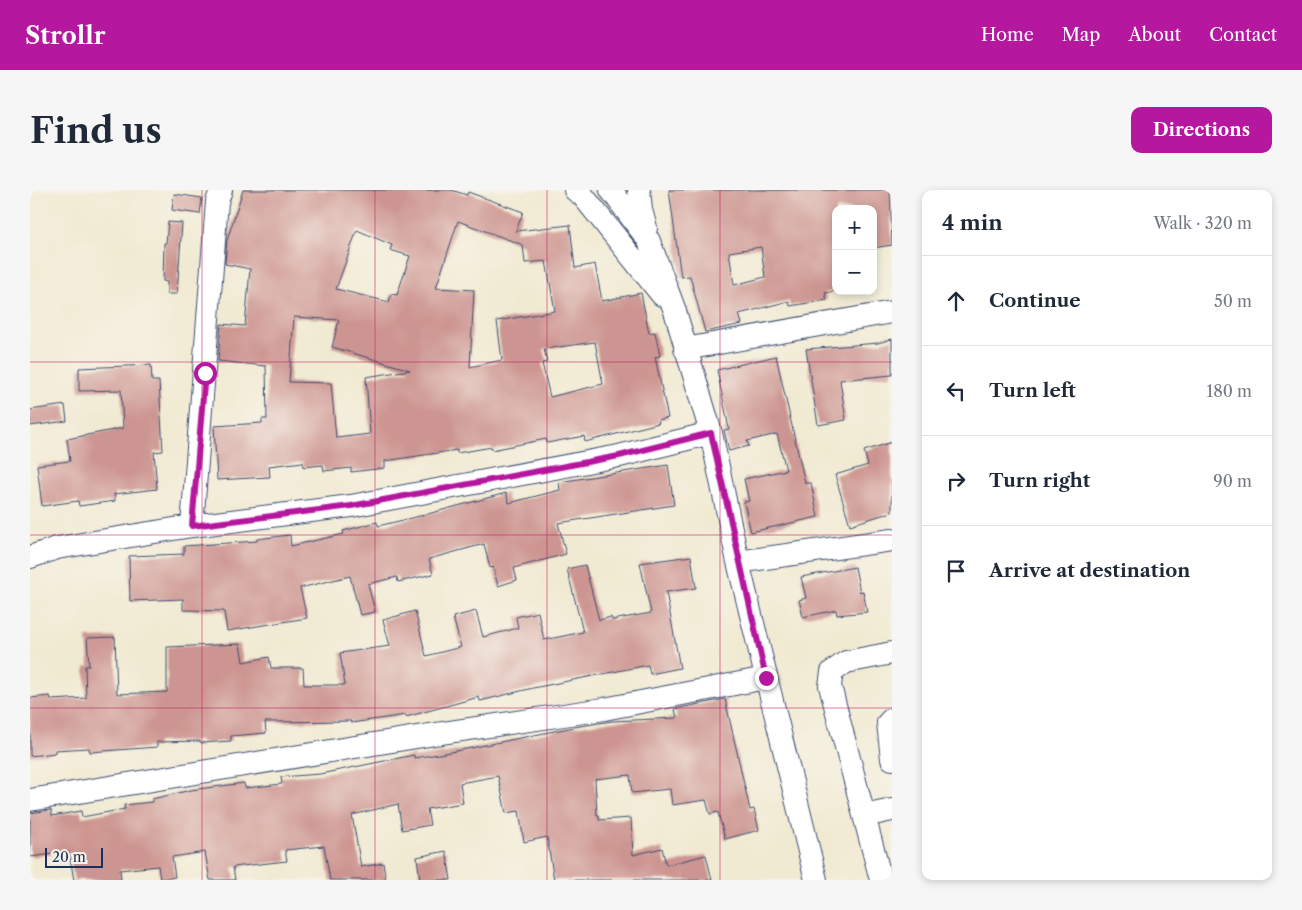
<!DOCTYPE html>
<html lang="en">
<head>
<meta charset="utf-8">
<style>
  body { margin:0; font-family:"Libre Caslon Text",serif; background:#f6f6f7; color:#1f2937 }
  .controls { position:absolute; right:15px; top:15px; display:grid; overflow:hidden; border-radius:10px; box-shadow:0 2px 8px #0003 }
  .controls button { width:45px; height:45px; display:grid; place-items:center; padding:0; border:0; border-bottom:1px solid #e0e1e3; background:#fff; color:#1f2937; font:25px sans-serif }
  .scale { position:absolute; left:15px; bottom:12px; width:58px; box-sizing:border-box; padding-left:5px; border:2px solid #1b2f5e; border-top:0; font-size:14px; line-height:18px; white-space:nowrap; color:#1b2f5e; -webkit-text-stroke:4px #f7f3e8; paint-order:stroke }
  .stop { position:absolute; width:15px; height:15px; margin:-11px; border:4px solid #b5179e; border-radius:50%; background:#fff }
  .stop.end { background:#b5179e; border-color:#fff; box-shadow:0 1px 5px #0008 }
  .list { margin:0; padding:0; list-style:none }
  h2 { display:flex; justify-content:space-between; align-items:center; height:65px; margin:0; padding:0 20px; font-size:21px }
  h2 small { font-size:16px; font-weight:400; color:#747a83 }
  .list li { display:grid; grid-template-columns:32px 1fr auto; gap:15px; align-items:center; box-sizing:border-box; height:90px; padding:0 20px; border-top:1px solid #e0e1e3 }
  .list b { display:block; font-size:19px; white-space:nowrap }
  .list em { font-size:16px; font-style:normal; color:#747a83 }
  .icon { flex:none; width:28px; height:28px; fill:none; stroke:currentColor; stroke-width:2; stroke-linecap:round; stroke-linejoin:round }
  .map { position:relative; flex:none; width:862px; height:690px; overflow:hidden; border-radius:10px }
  header { display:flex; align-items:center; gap:30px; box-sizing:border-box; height:70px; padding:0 25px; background:#b5179e; color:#fff }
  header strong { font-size:24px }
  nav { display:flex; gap:28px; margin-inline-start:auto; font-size:18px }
  .intro { display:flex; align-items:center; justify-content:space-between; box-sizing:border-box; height:120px; padding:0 30px }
  h1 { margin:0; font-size:35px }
  .button { padding:12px 22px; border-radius:10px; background:#b5179e; color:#fff; font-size:18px; font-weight:700 }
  main { display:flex; gap:30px; padding:0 30px }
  aside { flex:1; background:#fff; border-radius:10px; box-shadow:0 2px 8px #0003 }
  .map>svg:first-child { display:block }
  .building { fill:#cd9591; fill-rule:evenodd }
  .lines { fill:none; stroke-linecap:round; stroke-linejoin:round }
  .minor-casing { stroke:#3b4b70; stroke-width:24 }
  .minor { stroke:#fff; stroke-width:22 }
  .route { stroke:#b5179e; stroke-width:6 }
  .grid { fill:none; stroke:#c2185b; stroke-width:1; stroke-opacity:0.55 }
</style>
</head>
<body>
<header>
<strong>Strollr</strong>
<nav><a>Home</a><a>Map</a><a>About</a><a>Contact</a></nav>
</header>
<div class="intro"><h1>Find us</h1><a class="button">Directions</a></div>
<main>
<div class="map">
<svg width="862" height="690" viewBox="0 0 862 690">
  <rect width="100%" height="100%" fill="#f7f3e8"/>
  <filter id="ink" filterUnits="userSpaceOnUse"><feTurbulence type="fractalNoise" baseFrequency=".02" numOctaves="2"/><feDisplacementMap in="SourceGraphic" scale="10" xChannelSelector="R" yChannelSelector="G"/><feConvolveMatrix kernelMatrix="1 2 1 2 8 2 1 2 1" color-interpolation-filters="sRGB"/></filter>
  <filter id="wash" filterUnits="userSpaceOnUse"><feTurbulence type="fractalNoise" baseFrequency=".0096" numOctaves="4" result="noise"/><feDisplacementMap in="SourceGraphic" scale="20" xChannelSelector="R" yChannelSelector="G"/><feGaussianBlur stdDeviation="1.12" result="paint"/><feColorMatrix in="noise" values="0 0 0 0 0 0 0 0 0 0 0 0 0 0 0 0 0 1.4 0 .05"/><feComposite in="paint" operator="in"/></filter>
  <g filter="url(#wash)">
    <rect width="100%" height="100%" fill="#f1ead3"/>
    <g id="blocks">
      <path class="building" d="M213,0H421L437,5L438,2L493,22L486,41L540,35L545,78L565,74L572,111L611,103L619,143L625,142L630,166L625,167L638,228L628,230L629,233L555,252L554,246L517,253L516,249L462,260V257L427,263V260L355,271V278L321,282V278L294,281L293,275L273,277V272L239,276L240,287L187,290L184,236L232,233V229H237L236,176L188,171L191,134L215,136L220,79L195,74L197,50ZM428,31L493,55L495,73L516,71L525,121L467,131L472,170L440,177L444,100L406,98ZM327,40L362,55L360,60L380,66L367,105L361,104L359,112L306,99ZM264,127L309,130L302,157L380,180L336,187L340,244L306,248L301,193L259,192ZM565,152L573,194L520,207L512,173L517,172L514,159Z
        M639,0H860L862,55L843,58V19H806V101L795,103L797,110L760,116L759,111L709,124L712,134L675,142L660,86L651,87ZM731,57L735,87L704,95L699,62Z
        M144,4L172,8L170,24L142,20Z
        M138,32L152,33L147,104H137V92L133,91L134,53H136Z
        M862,149V185L810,190L816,230L788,235L776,159L848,153Z
        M746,166L775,293H781L788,327L721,342L714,312L719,311L714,289L756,280L747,244L717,251L719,256L699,261L694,240L699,239L687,180Z
        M121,175L122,191H129L133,261L124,262L127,299L84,304L85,311L49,316L48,311L12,316L7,275L40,271L37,249L93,238L91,200L49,201V178Z
        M35,215L37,231L0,236V220Z
        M862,252V322L820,335L805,285L838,275L834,261Z
        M638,275L644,315L528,333L536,364L484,378L487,390L468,396L463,377L460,378L454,354L399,369L403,384L368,392L367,387L338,394L345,422L330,425L320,386L270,398L277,428L197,441L194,421L153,420V409L100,411L99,366L154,364V356L227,351V349L260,345L261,356L314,344L313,341L347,332L348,336L394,325L476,303L479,313L530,300L529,292Z
        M661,366L666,398L636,402L650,478L620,484L618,475L503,498L450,511L449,507L376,527V525L321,533V531L235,532L236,543L201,546V551L171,553L170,551L127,552V557L60,562L59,558L25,560V563L0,566V508L20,506L21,510L56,508L55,476H59L57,448L85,447L87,504L137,502V457L210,454L213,472L239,467L241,478H273L274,495H315L310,463L360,456L353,430L385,421L396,466L431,457L423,427L446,421L453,447L488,438L486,427L508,422L514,450L553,442L537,379L555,375L569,430L581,427L582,430L621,423L610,373Z
        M825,377L830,402L833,401L837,422L807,425L806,420L773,427L769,410L776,408L771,387Z
        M695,509L720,620L724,619L729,640L695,649L688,622L680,624L676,610L642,615L640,599L602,603L600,585L565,589L567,625H569V630L601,628L603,665L632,658L636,675L676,665L682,690H524L517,647L494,652L489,621L476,623L468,586L430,593L433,613L397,619L400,635L372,640L368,614L322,625L331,677L353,673L356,690H300L294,656L255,660L257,671L203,677L205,690H180L175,662L142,667L145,687L130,689L128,676L90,680L91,690H44L39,662L0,667V623L21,620L22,626L51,621L52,627L95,619L94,615L122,612V609L161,600L214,593L215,598L252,594L251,587L290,584L384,565V568L421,562L544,537L582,531L647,528L645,519Z
        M416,661L421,690H390L387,667Z"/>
    </g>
  </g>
  <g filter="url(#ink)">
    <use href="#blocks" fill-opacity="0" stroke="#3b4b70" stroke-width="1"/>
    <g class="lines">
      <g class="minor-casing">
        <path id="minor" d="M545,0L553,6L632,105
          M581,0L619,51L645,121L681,243L708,372L786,690
          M609,0L611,20L616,38
          M655,159L862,122
          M162,336L187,12L191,0
          M0,367L27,358L162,336L321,316L589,266L681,243
          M708,372L862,350
          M862,529L858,533L862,569
          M0,610L405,544L574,519L736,488
          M834,626L862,620
          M851,690L800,496L802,482L816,472L862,463"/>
      </g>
      <use href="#minor" class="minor"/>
    </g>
  </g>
  <g class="lines" filter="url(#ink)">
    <path class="route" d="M175,183L162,336L321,316L589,266L681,243L736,488"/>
  </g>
  <path class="grid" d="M172,0V690M345,0V690M517,0V690M690,0V690M0,172H862M0,345H862M0,518H862"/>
</svg>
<div class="controls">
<button>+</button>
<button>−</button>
</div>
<div class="scale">20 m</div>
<div class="stop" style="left:175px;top:183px"></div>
<div class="stop end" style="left:736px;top:488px"></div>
</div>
<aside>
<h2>4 min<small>Walk · 320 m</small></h2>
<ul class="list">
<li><svg class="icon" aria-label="ahead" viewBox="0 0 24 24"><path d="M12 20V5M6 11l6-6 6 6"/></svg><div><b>Continue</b></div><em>50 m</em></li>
<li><svg class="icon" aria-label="left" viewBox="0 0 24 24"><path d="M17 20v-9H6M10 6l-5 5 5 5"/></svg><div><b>Turn left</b></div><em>180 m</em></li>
<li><svg class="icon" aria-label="right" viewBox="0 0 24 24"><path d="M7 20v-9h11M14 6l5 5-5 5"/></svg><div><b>Turn right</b></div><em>90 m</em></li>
<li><svg class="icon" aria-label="arrive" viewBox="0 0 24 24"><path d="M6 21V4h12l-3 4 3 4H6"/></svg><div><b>Arrive at destination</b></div></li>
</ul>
</aside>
</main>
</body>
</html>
